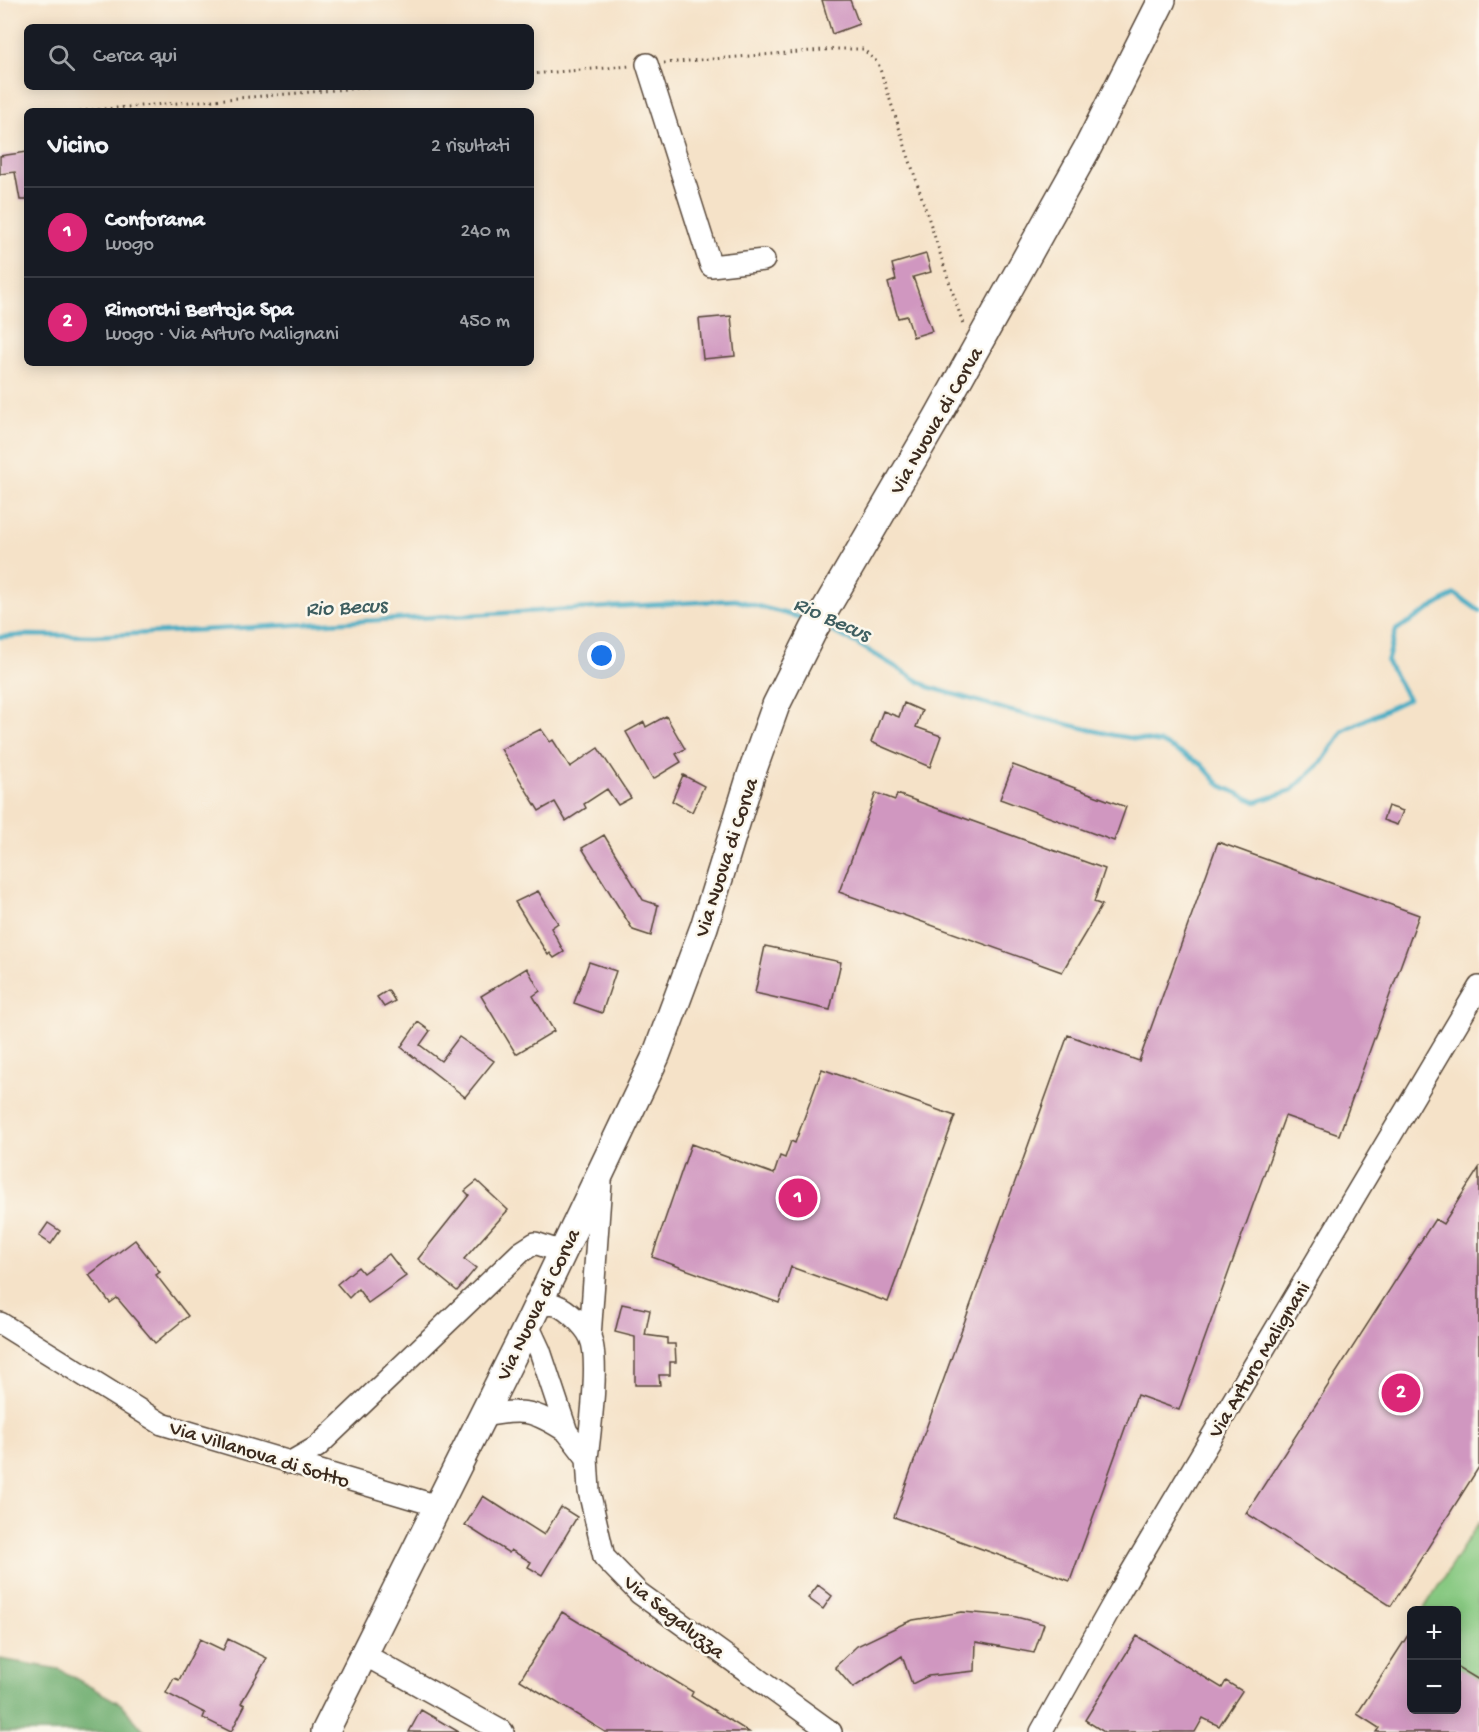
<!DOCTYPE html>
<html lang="it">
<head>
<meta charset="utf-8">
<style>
  body { margin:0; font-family:"Gochi Hand",sans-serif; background:#20242c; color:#f1f3f6 }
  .controls { position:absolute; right:18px; bottom:18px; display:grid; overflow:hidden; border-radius:9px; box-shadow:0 3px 15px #0003 }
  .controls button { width:54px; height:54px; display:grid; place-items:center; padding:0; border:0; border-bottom:2px solid #363941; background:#171b24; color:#f1f3f6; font:30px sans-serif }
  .you { position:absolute; left:602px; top:656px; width:21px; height:21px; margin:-15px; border:4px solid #fff; border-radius:50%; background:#1a73e8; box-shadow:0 0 0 9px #1a73e833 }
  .badge { display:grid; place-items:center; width:39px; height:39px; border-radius:50%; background:#db2777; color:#fff; font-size:20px; font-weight:700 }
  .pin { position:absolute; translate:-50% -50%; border:3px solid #fff; box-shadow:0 2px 6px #0006 }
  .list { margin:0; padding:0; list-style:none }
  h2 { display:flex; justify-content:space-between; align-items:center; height:78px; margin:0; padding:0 24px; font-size:26px }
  h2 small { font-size:20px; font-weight:400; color:#9ea1a6 }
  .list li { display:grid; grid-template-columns:39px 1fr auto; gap:18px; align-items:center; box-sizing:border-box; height:90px; padding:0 24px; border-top:2px solid #363941 }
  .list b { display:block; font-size:22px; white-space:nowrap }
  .list p { margin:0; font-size:20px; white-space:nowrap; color:#9ea1a6 }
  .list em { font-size:20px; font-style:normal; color:#9ea1a6 }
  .icon { flex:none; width:33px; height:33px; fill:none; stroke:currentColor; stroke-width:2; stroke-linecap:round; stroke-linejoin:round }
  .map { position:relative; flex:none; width:1479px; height:1732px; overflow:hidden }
  .search { position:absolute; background:#171b24; box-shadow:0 3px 15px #0003; left:24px; top:24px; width:510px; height:66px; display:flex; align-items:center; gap:15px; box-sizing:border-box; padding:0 21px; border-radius:9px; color:#9ea1a6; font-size:22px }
  .panel { position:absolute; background:#171b24; box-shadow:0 3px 15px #0003; left:24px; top:108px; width:510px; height:258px; border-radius:9px }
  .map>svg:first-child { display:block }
  .green { fill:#88c982; stroke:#627a50; stroke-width:1.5 }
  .forest { fill:#6ead70; stroke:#546c47; stroke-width:1.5 }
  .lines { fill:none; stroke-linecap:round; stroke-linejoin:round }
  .stream { stroke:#43abc3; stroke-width:4.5 }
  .building { fill:#d097c0 }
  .minor-casing { stroke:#574638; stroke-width:24 }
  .major-casing { stroke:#574638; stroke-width:30 }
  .path { stroke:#574638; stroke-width:3; stroke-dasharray:1.5 4.5; stroke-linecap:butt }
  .minor { stroke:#fff; stroke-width:21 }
  .major { stroke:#fff; stroke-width:27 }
  .labels { text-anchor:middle; stroke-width:5; stroke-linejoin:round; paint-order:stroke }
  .street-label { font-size:21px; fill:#3b2a1e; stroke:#fbf7ec }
  .water-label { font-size:22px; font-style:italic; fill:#3e5e60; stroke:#fbf7ec }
</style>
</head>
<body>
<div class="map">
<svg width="1479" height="1732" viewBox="0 0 1479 1732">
  <rect width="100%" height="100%" fill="#fbf7ec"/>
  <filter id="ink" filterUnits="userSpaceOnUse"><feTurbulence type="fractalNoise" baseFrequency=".0167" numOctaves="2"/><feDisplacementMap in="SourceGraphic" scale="12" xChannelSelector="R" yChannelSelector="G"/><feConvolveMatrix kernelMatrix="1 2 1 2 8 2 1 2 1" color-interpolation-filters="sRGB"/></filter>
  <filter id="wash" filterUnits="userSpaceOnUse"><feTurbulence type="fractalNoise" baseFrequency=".008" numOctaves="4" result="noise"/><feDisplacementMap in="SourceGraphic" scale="24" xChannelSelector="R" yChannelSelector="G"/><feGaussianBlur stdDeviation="1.35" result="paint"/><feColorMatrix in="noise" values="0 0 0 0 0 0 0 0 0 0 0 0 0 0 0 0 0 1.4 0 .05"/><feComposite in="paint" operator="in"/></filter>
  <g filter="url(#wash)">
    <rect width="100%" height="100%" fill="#f5e2c8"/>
    <path class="green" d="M1479,1522V1682L1457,1667L1456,1610H1423Z"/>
    <path class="forest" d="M0,1659L59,1669L121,1704L145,1732H0Z"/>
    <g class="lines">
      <path class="stream" d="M825,628L856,643L929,687L1011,711L1113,735L1162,743L1201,764L1220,785L1256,802L1292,790L1322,762L1344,730L1408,699L1387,662L1396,630L1455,594L1479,611
        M0,637L28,635L95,636L735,600L809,620"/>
    </g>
    <g id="blocks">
      <path class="building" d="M822,0H850L859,24L832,34Z
        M27,152V200H20L15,172L0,174V156Z
        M926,254L931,272L913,277L932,331L913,337L907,316L898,318L888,283L896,280L892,264Z
        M731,316L735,356L703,359L699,319Z
        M904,703L922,711L916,727L941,736L930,767L871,742L883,711L899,717Z
        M666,716L685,749L676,754L681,762L653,779L626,732L644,722L646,727Z
        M541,729L550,742L553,740L570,767L598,748L631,798L618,805L607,789L584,804L586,808L566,821L555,802L539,811L501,749Z
        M1013,765L1126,807L1114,841L1000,799Z
        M683,775L704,786L692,812L672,801Z
        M876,793L895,800L897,794L1105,869L1094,902L1102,905L1062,972L839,892Z
        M1388,806L1403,811L1397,825L1383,820Z
        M604,835L643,900L658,905L651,936L633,930L582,848Z
        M1218,842L1419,915L1339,1135L1285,1116L1179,1410L1137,1395L1070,1581L894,1517L1068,1035L1139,1061Z
        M538,891L558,923L551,928L564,952L554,958L550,953L548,955L515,902Z
        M765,946L841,962L830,1010L755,993Z
        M589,962L616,971L602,1013L574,1003Z
        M527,968L540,991L533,996L554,1031L516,1054L481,996Z
        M388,990L395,1001L384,1007L377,997Z
        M418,1022L430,1031L420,1045L441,1061L459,1037L494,1061L465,1097L401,1047Z
        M822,1069L955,1116L888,1302L791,1267L779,1303L652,1257L691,1144L774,1174L780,1156L785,1158L791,1141L795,1143Z
        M1479,1168V1467L1391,1606L1246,1513L1435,1219L1443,1224Z
        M477,1181L508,1210L464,1259L476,1268L457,1291L418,1259L469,1195L465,1191Z
        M48,1223L60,1231L51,1244L39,1236Z
        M135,1240L160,1272L156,1275L188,1316L155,1343L117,1298L110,1303L89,1275Z
        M389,1254L406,1276L368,1303L358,1289L349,1298L337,1284L358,1267L363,1273Z
        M622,1304L650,1310L645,1335L667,1338V1344H675L676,1362H670V1375H659L660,1385H635V1337L615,1332Z
        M483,1496L544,1535L561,1507L577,1517L542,1575L528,1567L531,1562L511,1550L509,1553L465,1525Z
        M818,1585L832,1596L823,1609L808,1598Z
        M562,1612L693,1692L691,1696L749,1732H605L520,1680Z
        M962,1612L1012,1616L1044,1624L1034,1653L976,1642L975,1671L928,1676L912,1684L902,1656L853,1688L835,1667L857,1646L903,1624L913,1620Z
        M1412,1629V1710H1456V1666L1479,1680V1732H1376L1379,1728L1357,1714Z
        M1137,1636L1222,1688L1226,1681L1242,1691L1219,1726L1203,1718L1195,1732H1104L1085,1720Z
        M200,1639L223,1650L228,1639L267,1658L241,1703L245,1705L231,1732L203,1718L205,1713L166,1693L174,1678L179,1680Z
        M421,1710L459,1732H409Z"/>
    </g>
  </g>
  <g filter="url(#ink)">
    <use href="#blocks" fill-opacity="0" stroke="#574638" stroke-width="1.5"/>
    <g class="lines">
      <g class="minor-casing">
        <path id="minor" d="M647,64L711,266L764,260
          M537,1305C543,1305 551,1304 556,1305C567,1309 585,1326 590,1337C600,1357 590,1434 587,1458
          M0,1323L162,1424L438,1506
          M528,1325L540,1351L567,1432L587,1458L589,1491L604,1557L639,1593L831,1732
          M590,1337L601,1182
          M483,1416C524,1409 532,1409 567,1432
          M289,1463L317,1447L521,1252L535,1243L562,1252
          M363,1654L503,1732
          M1041,1732L1120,1591L1479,987"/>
      </g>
      <g class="major-casing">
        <path id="major" d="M325,1732L528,1325L656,1056L704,927L751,775L776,705L814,629L937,418L1088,147L1162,0"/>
      </g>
      <path class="path" d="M664,63L836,49H863L878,63L964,327
        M531,74L631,66
        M80,111L372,87"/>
      <use href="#minor" class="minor"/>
      <use href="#major" class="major"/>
    </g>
  </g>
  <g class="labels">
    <g class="street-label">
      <text transform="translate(935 420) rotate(-60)" y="7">Via Nuova di Corva</text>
      <text transform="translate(725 857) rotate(-72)" y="7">Via Nuova di Corva</text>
      <text transform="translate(537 1304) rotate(-64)" y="7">Via Nuova di Corva</text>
      <text transform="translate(1258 1359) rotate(-59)" y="7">Via Arturo Malignani</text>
      <text transform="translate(260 1453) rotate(17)" y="7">Via Villanova di Sotto</text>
      <text transform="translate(675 1616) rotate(38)" y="7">Via Segaluzza</text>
    </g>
    <g class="water-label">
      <text transform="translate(346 605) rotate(-3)" y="8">Rio Becus</text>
      <text transform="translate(833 617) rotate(24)" y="8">Rio Becus</text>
    </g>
  </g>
</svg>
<div class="controls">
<button>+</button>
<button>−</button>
</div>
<div class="you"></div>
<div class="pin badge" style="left:798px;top:1198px">1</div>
<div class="pin badge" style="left:1401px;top:1393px">2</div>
<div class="search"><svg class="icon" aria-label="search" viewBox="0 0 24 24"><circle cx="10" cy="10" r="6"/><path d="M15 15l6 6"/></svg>Cerca qui</div>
<section class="panel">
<h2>Vicino<small>2 risultati</small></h2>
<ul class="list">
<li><span class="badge">1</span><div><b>Conforama</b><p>Luogo</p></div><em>240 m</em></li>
<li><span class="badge">2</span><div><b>Rimorchi Bertoja Spa</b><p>Luogo · Via Arturo Malignani</p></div><em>450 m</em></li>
</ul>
</section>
</div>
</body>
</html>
